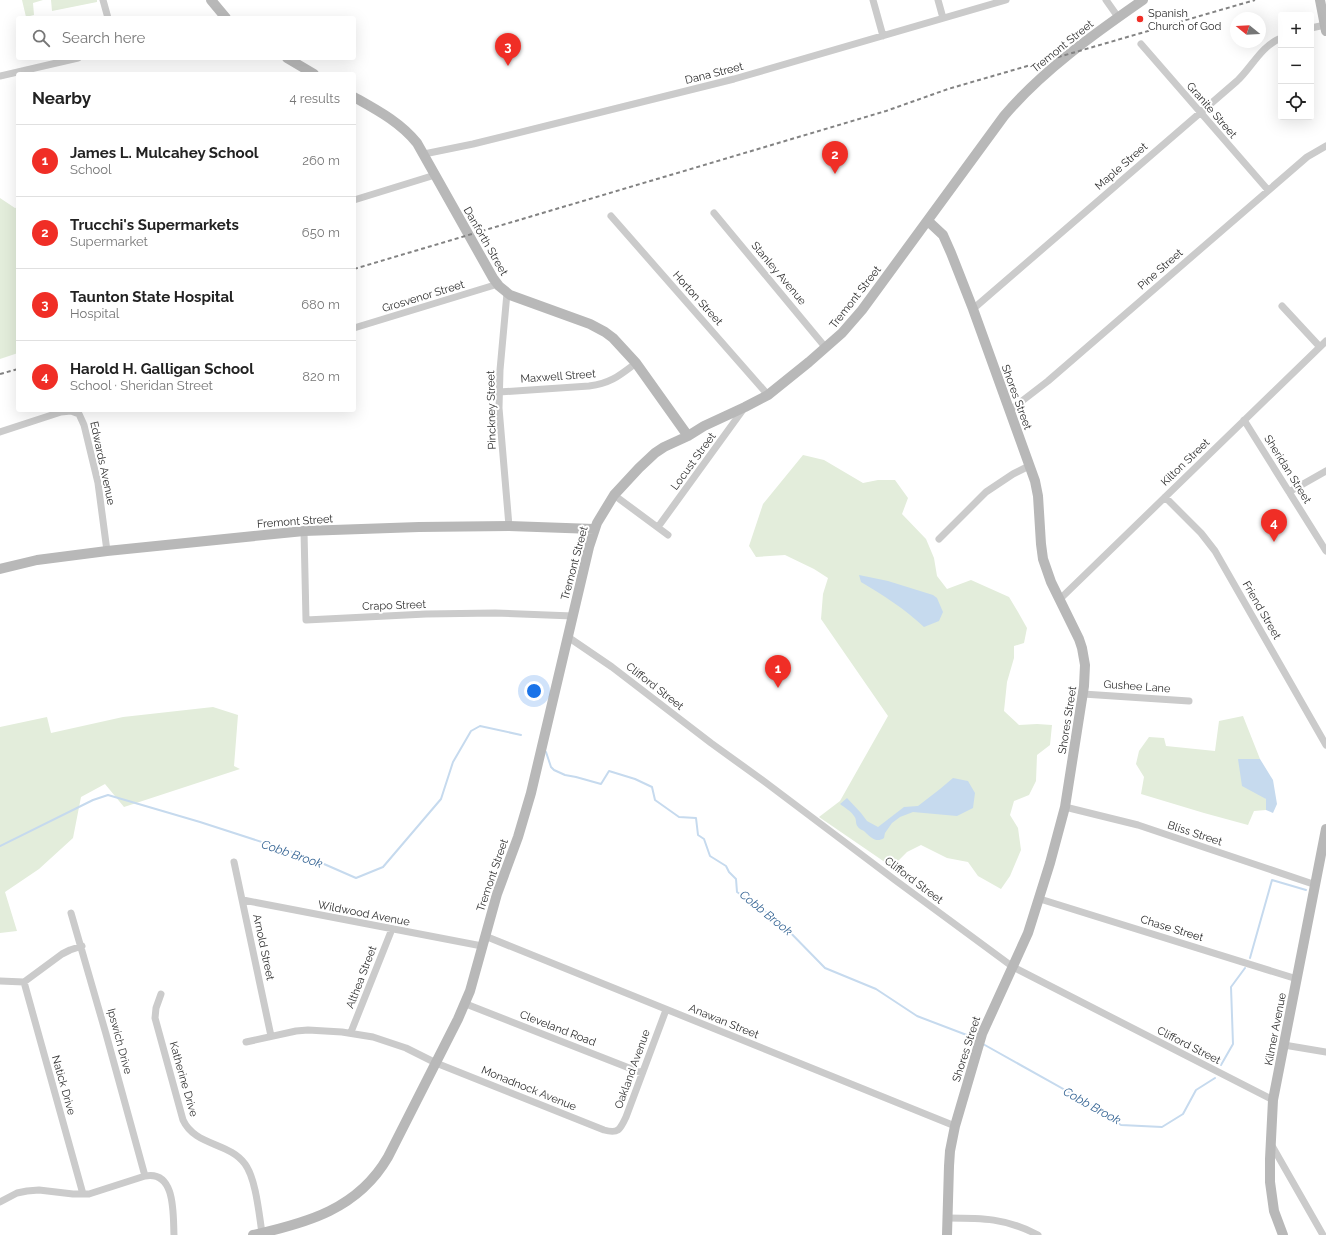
<!DOCTYPE html>
<html lang="en">
<head>
<meta charset="utf-8">
<style>
  body { margin:0; font-family:Raleway,sans-serif; background:#f6f6f6; color:#222 }
  .controls { position:absolute; right:12px; top:12px; display:grid; overflow:hidden; border-radius:4px; box-shadow:0 4px 16px #0002 }
  .controls button { width:36px; height:36px; display:grid; place-items:center; padding:0; border:0; border-bottom:1px solid #e0e0e0; background:#fff; color:#222; font:20px sans-serif }
  .compass { position:absolute; left:1230px; top:12px; width:36px; height:36px; border-radius:50%; background:#fff; box-shadow:0 4px 16px #0002; rotate:288deg }
  .you { position:absolute; left:534px; top:691px; width:14px; height:14px; margin:-10px; border:3px solid #fff; border-radius:50%; background:#1a73e8; box-shadow:0 0 0 6px #1a73e833 }
  .badge { display:grid; place-items:center; width:26px; height:26px; border-radius:50%; background:#f02e26; color:#fff; font-size:13px; font-weight:700 }
  .pin { position:absolute; translate:-50% -33px; filter:drop-shadow(0 1px 2px #0008) }
  .pin::after { content:''; position:absolute; top:21px; width:14px; height:12px; background:inherit; clip-path:polygon(0 0,100% 0,50% 100%) }
  .list { margin:0; padding:0; list-style:none }
  h2 { display:flex; justify-content:space-between; align-items:center; height:52px; margin:0; padding:0 16px; font-size:17px }
  h2 small { font-size:13px; font-weight:400; color:#767676 }
  .list li { display:grid; grid-template-columns:26px 1fr auto; gap:12px; align-items:center; box-sizing:border-box; height:72px; padding:0 16px; border-top:1px solid #e0e0e0 }
  .list b { display:block; font-size:15px; white-space:nowrap }
  .list p { margin:0; font-size:13px; white-space:nowrap; color:#767676 }
  .list em { font-size:13px; font-style:normal; color:#767676 }
  .icon { flex:none; width:22px; height:22px; fill:none; stroke:currentColor; stroke-width:2; stroke-linecap:round; stroke-linejoin:round }
  .map { position:relative; flex:none; width:1326px; height:1235px; overflow:hidden }
  .search { position:absolute; background:#fff; box-shadow:0 4px 16px #0002; left:16px; top:16px; width:340px; height:44px; display:flex; align-items:center; gap:10px; box-sizing:border-box; padding:0 14px; border-radius:4px; color:#767676; font-size:15px }
  .panel { position:absolute; background:#fff; box-shadow:0 4px 16px #0002; left:16px; top:72px; width:340px; height:340px; border-radius:4px }
  .map>svg:first-child { display:block }
  .green { fill:#e3eddb }
  .water { fill:#c6daee }
  .lines { fill:none; stroke-linecap:round; stroke-linejoin:round }
  .stream { stroke:#c6daee; stroke-width:2 }
  .street { stroke:#cbcbcb; stroke-width:7 }
  .secondary { stroke:#b8b8b8; stroke-width:10 }
  .rail { stroke:#838383; stroke-width:2; stroke-dasharray:4 3; stroke-linecap:butt }
  .poi-dot { fill:#f02e26; stroke:#fff; stroke-width:1.5 }
  .labels { text-anchor:middle; stroke-width:4; stroke-linejoin:round; paint-order:stroke }
  .poi-label { font-size:11px; fill:#2e2e2e; stroke:#fff; text-anchor:start }
  .street-label { font-size:11px; fill:#2e2e2e; stroke:#fff }
  .water-label { font-size:12px; font-style:italic; fill:#376695; stroke:#fff }
</style>
</head>
<body>
<div class="map">
<svg width="1326" height="1235" viewBox="0 0 1326 1235">
  <rect width="100%" height="100%" fill="#fff"/>
  <path class="green" d="M22,0H43L33,3L34,15L26,17Z
    M51,0H97V2L52,11Z
    M0,198L15,208L18,207V353L0,359Z
    M803,455L824,460L863,483L878,480H895L908,498L902,514L926,539L934,558L937,576L947,589L971,580L1009,597L1018,612L1027,628L1024,643L1014,646V658L1007,682L1004,711L1019,725L1037,724L1052,725L1050,745L1037,755L1036,781L1029,795L1014,801L1010,815L1018,828L1021,850L1010,876L1001,889L978,876L968,862L947,858L921,845L907,852L892,867L819,817L840,801L888,716L821,619L823,594L828,578L814,569L785,555L756,557L749,546L763,504Z
    M213,707L238,715L234,766L240,769L124,807L105,784L81,797L73,838L39,869L5,892L17,931L0,933V727L47,717L51,733L123,717Z
    M1243,716L1260,759H1238L1266,799V810L1254,811L1248,825L1204,813L1141,794L1144,777L1136,764L1139,751L1149,737L1164,738L1166,746L1215,751L1219,721Z"/>
  <path class="water" d="M859,575L888,581L933,595L937,598L943,612L939,621L924,627C905,609 883,595 861,582Z
    M1238,759H1260L1273,780L1277,804L1273,813L1266,810V799L1242,786Z
    M953,778L968,781L975,793L973,808L957,816L913,812L900,817L892,823L885,833L884,838C877,843 871,838 866,833C864,830 860,830 858,827C855,824 857,819 854,816C851,811 845,808 840,804L847,798L861,813L867,821L878,827L904,807L918,806L940,789Z"/>
  <g class="lines">
    <path class="stream" d="M546,752L551,767L554,770L565,775L576,777L601,784L609,771L635,779L652,787L655,800L679,817L696,818L698,835L704,839L710,856L726,866L729,872L736,879L737,892L779,921L825,968L876,989L917,1016L972,1037
      M0,846L93,800L108,795L200,822L308,857L356,878L383,867L441,799L453,762L471,731L480,726L521,735
      M1250,958L1272,880L1306,890
      M983,1044L1083,1100L1121,1125L1162,1127L1183,1114L1196,1090L1215,1078
      M1221,1065L1233,1044L1231,987L1245,968"/>
    <path class="street" d="M103,0L108,18
      M873,0L883,36
      M938,0L943,18
      M1106,0L1118,17
      M1311,28L1325,25
      M1141,44L1268,190
      M0,76L78,58
      M424,154L473,144L734,79L1006,0
      M354,200L435,175
      M714,213L826,348
      M611,216L768,395
      M507,293L500,370L499,408L509,526
      M1282,306L1320,347
      M973,309L1237,81C1252,67 1261,46 1281,38
      M354,328L498,284
      M499,392L589,386C611,383 619,376 636,363
      M1009,411L1048,381L1307,157L1326,146
      M1244,420L1326,551
      M0,432L61,412L71,411L79,414L84,425L98,483L107,551
      M1289,492L1326,471
      M614,495L668,535
      M1165,497L1201,533L1215,551L1326,745
      M658,527L745,407
      M304,531L306,620L426,614L495,613L573,616
      M939,539L986,492L1013,474L1029,466
      M1060,599L1326,341
      M568,637L612,667L711,743L765,782L895,880L1013,967L1273,1100
      M1083,694L1189,701
      M1065,807L1138,825L1316,885
      M234,862L271,1036
      M1040,899L1297,979
      M243,900L482,946
      M71,913L106,1034L145,1176
      M485,936L955,1126
      M0,981L24,982L62,954L70,950L82,946
      M24,982L83,1194
      M161,994L156,1008L155,1018L183,1120C195,1146 229,1142 245,1164C256,1179 259,1214 262,1233
      M466,1004L642,1073
      M351,1032L392,929
      M246,1042L296,1031L308,1030L342,1032L373,1037L406,1048L436,1063L604,1130C618,1134 620,1130 626,1117L666,1010
      M1284,1045L1326,1052
      M1271,1144L1323,1235
      M0,1202L17,1193L27,1191L39,1190L73,1194H89L145,1176C176,1170 173,1215 174,1235
      M947,1218C982,1218 1006,1218 1038,1235"/>
    <path class="secondary" d="M211,0L226,18
      M1320,0L1326,31
      M287,58L314,74
      M354,97C377,110 400,122 417,143L493,278L499,286L510,295L590,324L605,332L613,338L636,363L688,436
      M928,221L943,235L951,253L973,309L1035,481L1038,496L1041,544L1043,559L1051,582L1079,639L1082,648L1085,665L1084,686L1065,807L1050,863L1028,933L982,1034L955,1126L950,1151L949,1166L947,1235
      M0,569L37,560L107,551L304,531L419,527L509,526L594,529
      M253,1235C307,1223 358,1209 388,1157L458,1019L470,991L497,894L518,837L531,793L589,547L597,523L614,495L639,468L655,453L664,447L688,436L704,426L745,407L768,395L809,362L842,333L862,310L1004,116C1042,71 1094,34 1143,0
      M1283,1235L1274,1211L1270,1182V1159L1273,1100L1326,829"/>
    <path class="rail" d="M354,269L886,111L948,89L1255,0
      M0,374L18,369"/>
  </g>
  <circle class="poi-dot" cx="1140" cy="19" r="4"/>
  <g class="labels">
    <g class="poi-label">
      <text x="1148" y="17">Spanish<tspan x="1148" dy="13">Church of God</tspan></text>
    </g>
    <g class="street-label">
      <text transform="translate(1062 46) rotate(-39)" y="4">Tremont Street</text>
      <text transform="translate(714 73) rotate(-14)" y="4">Dana Street</text>
      <text transform="translate(1212 110) rotate(49)" y="4">Granite Street</text>
      <text transform="translate(1121 166) rotate(-41)" y="4">Maple Street</text>
      <text transform="translate(486 241) rotate(60)" y="4">Danforth Street</text>
      <text transform="translate(1160 269) rotate(-41)" y="4">Pine Street</text>
      <text transform="translate(779 273) rotate(50)" y="4">Stanley Avenue</text>
      <text transform="translate(423 296) rotate(-17)" y="4">Grosvenor Street</text>
      <text transform="translate(855 297) rotate(-52)" y="4">Tremont Street</text>
      <text transform="translate(698 298) rotate(48)" y="4">Horton Street</text>
      <text transform="translate(558 376) rotate(-4)" y="4">Maxwell Street</text>
      <text transform="translate(1017 397) rotate(70)" y="4">Shores Street</text>
      <text transform="translate(491 410) rotate(-91)" y="4">Pinckney Street</text>
      <text transform="translate(693 461) rotate(-54)" y="4">Locust Street</text>
      <text transform="translate(1185 462) rotate(-44)" y="4">Kilton Street</text>
      <text transform="translate(103 463) rotate(78)" y="4">Edwards Avenue</text>
      <text transform="translate(1288 469) rotate(58)" y="4">Sheridan Street</text>
      <text transform="translate(295 521) rotate(-4)" y="4">Fremont Street</text>
      <text transform="translate(574 563) rotate(-75)" y="4">Tremont Street</text>
      <text transform="translate(394 605) rotate(-2)" y="4">Crapo Street</text>
      <text transform="translate(1262 610) rotate(60)" y="4">Friend Street</text>
      <text transform="translate(655 686) rotate(38)" y="4">Clifford Street</text>
      <text transform="translate(1137 686) rotate(4)" y="4">Gushee Lane</text>
      <text transform="translate(1067 720) rotate(-81)" y="4">Shores Street</text>
      <text transform="translate(1195 833) rotate(18)" y="4">Bliss Street</text>
      <text transform="translate(492 875) rotate(-71)" y="4">Tremont Street</text>
      <text transform="translate(914 880) rotate(37)" y="4">Clifford Street</text>
      <text transform="translate(364 913) rotate(11)" y="4">Wildwood Avenue</text>
      <text transform="translate(1172 928) rotate(17)" y="4">Chase Street</text>
      <text transform="translate(264 947) rotate(78)" y="4">Arnold Street</text>
      <text transform="translate(361 977) rotate(-69)" y="4">Althea Street</text>
      <text transform="translate(724 1021) rotate(22)" y="4">Anawan Street</text>
      <text transform="translate(558 1028) rotate(21)" y="4">Cleveland Road</text>
      <text transform="translate(1275 1029) rotate(-79)" y="4">Kilmer Avenue</text>
      <text transform="translate(120 1041) rotate(75)" y="4">Ipswich Drive</text>
      <text transform="translate(1189 1045) rotate(27)" y="4">Clifford Street</text>
      <text transform="translate(966 1049) rotate(-72)" y="4">Shores Street</text>
      <text transform="translate(632 1069) rotate(-70)" y="4">Oakland Avenue</text>
      <text transform="translate(184 1079) rotate(74)" y="4">Katherine Drive</text>
      <text transform="translate(64 1085) rotate(74)" y="4">Natick Drive</text>
      <text transform="translate(529 1088) rotate(22)" y="4">Monadnock Avenue</text>
    </g>
    <g class="water-label">
      <text transform="translate(292 854) rotate(19)" y="4">Cobb Brook</text>
      <text transform="translate(766 913) rotate(39)" y="4">Cobb Brook</text>
      <text transform="translate(1092 1106) rotate(29)" y="4">Cobb Brook</text>
    </g>
  </g>
</svg>
<div class="controls">
<button>+</button>
<button>−</button>
<button><svg class="icon" aria-label="locate" viewBox="0 0 24 24"><circle cx="12" cy="12" r="6"/><path d="M12 2v4M12 18v4M2 12h4M18 12h4"/></svg></button>
</div>
<svg class="compass" viewBox="-18 -18 36 36"><path d="M0-13l5 13h-10z" fill="#e53935"/><path d="M0 13l5-13h-10z" fill="#767676"/></svg>
<div class="you"></div>
<div class="pin badge" style="left:778px;top:688px">1</div>
<div class="pin badge" style="left:835px;top:174px">2</div>
<div class="pin badge" style="left:508px;top:66px">3</div>
<div class="pin badge" style="left:1274px;top:542px">4</div>
<div class="search"><svg class="icon" aria-label="search" viewBox="0 0 24 24"><circle cx="10" cy="10" r="6"/><path d="M15 15l6 6"/></svg>Search here</div>
<section class="panel">
<h2>Nearby<small>4 results</small></h2>
<ul class="list">
<li><span class="badge">1</span><div><b>James L. Mulcahey School</b><p>School</p></div><em>260 m</em></li>
<li><span class="badge">2</span><div><b>Trucchi's Supermarkets</b><p>Supermarket</p></div><em>650 m</em></li>
<li><span class="badge">3</span><div><b>Taunton State Hospital</b><p>Hospital</p></div><em>680 m</em></li>
<li><span class="badge">4</span><div><b>Harold H. Galligan School</b><p>School · Sheridan Street</p></div><em>820 m</em></li>
</ul>
</section>
</div>
</body>
</html>
